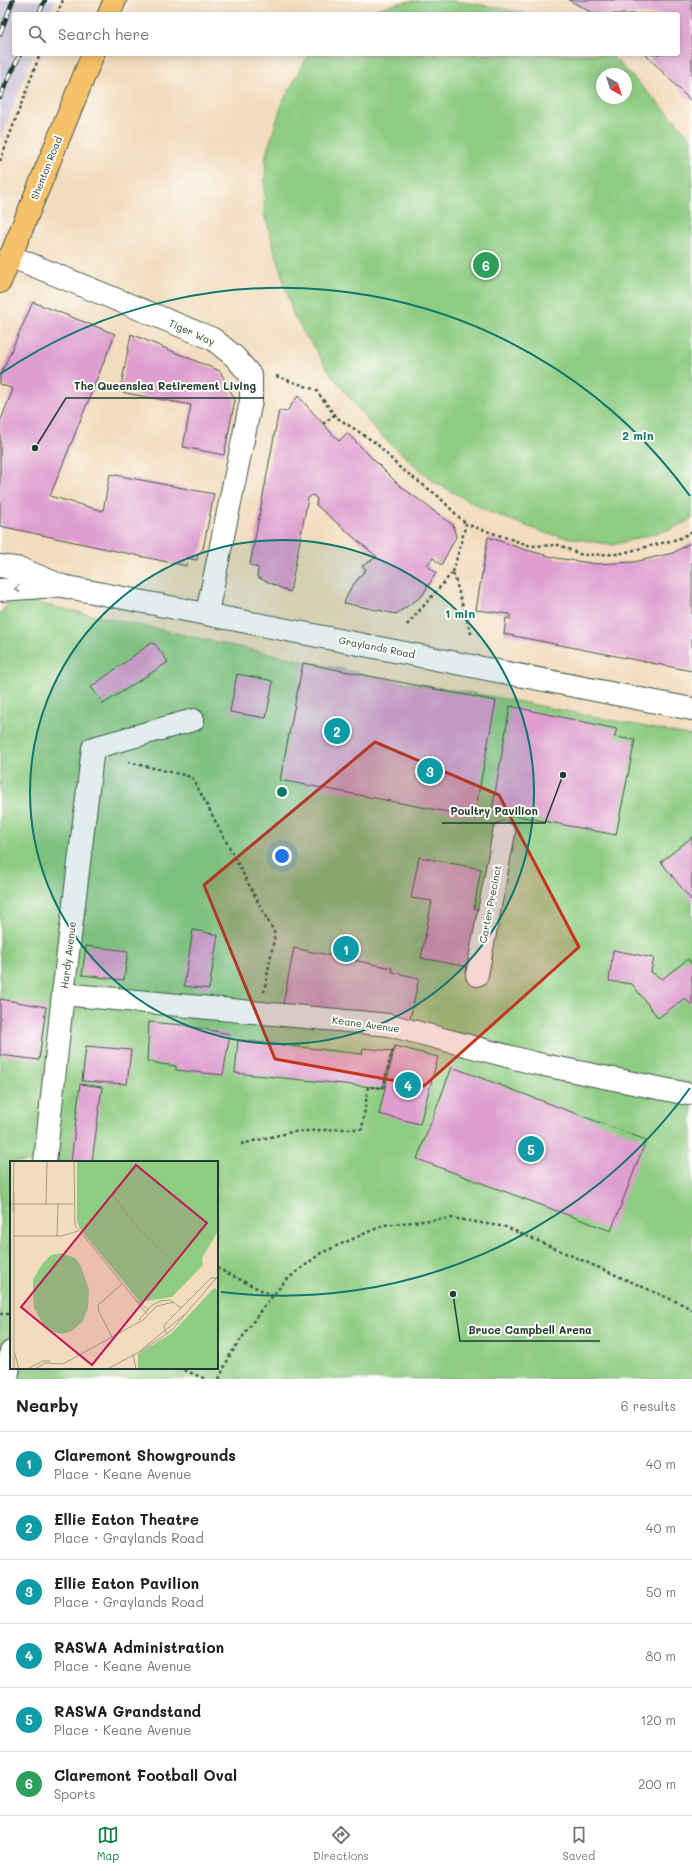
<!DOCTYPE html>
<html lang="en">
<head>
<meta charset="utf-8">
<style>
  body { margin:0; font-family:Mali,sans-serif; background:#f6f6f6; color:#202124 }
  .compass { position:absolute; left:596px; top:68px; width:36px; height:36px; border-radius:50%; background:#fff; box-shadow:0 2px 10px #0003; rotate:141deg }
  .you { position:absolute; left:282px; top:856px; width:14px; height:14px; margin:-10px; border:3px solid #fff; border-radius:50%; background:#1a73e8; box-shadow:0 0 0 6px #1a73e833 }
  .badge { display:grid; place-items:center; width:26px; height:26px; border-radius:50%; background:#0b8043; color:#fff; font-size:13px; font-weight:700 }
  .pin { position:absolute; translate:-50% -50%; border:2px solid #fff; box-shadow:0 1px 4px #0006 }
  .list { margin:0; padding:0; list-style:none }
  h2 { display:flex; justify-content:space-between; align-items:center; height:52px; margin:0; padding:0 16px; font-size:17px }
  h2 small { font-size:13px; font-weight:400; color:#757577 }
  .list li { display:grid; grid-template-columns:26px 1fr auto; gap:12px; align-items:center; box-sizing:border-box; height:64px; padding:0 16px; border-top:1px solid #e0e0e0 }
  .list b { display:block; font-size:15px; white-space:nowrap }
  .list p { margin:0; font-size:13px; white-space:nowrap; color:#757577 }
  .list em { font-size:13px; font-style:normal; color:#757577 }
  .icon { flex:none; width:22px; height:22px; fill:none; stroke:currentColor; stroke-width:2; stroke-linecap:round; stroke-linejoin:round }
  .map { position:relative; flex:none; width:692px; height:1379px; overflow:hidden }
  .search { position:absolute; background:#fff; box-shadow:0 2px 10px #0003; left:12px; right:12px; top:12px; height:44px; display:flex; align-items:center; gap:10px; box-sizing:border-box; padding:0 14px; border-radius:4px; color:#757577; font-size:15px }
  .sheet { height:436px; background:#fff }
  nav { display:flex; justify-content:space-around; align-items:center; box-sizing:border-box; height:56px; border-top:1px solid #e0e0e0; background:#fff; font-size:11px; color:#757577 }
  nav a { display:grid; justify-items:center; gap:2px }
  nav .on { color:#0b8043 }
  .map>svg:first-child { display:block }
  .industrial { fill:#c9bfd7 }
  .green { fill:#8ecc82; stroke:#56845b; fill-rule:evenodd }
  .building { fill:#de9ecf }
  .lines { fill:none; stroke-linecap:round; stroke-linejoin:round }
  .minor-casing { stroke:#3f5549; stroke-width:24 }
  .major-casing { stroke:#3f5549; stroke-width:24 }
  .path { stroke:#3f5549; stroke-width:2.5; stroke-dasharray:3 3; stroke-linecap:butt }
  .minor { stroke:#fff; stroke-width:22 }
  .major { stroke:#f5c16b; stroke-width:22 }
  .rail-casing { stroke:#1f3d34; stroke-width:4.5 }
  .rail { stroke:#fdfcf7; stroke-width:3; stroke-dasharray:9; stroke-linecap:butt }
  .oneway { stroke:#8f9e9a }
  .marked { fill:#c8321e; fill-opacity:0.2; stroke:#c8321e; stroke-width:3; stroke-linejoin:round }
  .ring { fill:none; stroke:#0f766e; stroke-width:2 }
  .labels { text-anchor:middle; stroke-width:4; stroke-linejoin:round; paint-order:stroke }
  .street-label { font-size:10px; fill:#1f3d34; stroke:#fdfcf7 }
  .inset-road { fill:none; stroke:#9e9c86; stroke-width:1 }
  .view { fill:#c2185b; fill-opacity:0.15; stroke:#c2185b; stroke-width:2 }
  .inset-edge { fill:none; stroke:#1f3d34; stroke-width:2 }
  .centre { fill:#0f766e; stroke:#fdfcf7; stroke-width:2 }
  .ring-label { font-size:12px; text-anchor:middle; font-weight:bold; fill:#0f766e; stroke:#fdfcf7; stroke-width:4; stroke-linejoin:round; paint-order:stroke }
  .leader { fill:none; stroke:#1f3d34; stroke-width:1.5 }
  .callout-dot { fill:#1f3d34; stroke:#fdfcf7; stroke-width:1.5 }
  .callout-label { font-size:11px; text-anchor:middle; font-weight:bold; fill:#1f3d34; stroke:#fdfcf7; stroke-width:4; stroke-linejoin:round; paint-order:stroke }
</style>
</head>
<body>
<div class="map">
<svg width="692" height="1379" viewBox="0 0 692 1379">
  <rect width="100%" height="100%" fill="#fdfcf7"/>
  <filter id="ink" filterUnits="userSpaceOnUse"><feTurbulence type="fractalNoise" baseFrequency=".025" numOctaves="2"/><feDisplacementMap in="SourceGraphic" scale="8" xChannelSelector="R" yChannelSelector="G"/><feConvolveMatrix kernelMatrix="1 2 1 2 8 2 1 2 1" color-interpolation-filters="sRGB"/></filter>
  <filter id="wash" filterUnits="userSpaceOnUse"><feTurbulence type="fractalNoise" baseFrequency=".012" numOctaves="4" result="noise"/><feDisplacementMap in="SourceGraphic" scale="16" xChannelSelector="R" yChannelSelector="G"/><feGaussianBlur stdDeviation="0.9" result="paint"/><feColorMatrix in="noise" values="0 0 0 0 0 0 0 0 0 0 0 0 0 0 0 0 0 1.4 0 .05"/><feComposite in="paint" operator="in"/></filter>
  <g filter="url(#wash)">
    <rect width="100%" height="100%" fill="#f2dcbd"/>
    <path class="industrial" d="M0,0H55L49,14H14V54H33L0,140Z"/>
    <path class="green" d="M431,0C464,0 494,7 527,14H364C385,5 408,0 431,0Z
      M309,54H608L613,57L674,119L692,140V519L671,529L613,545L548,534L489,512L434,482L377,432L333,377L294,317L264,213L266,154L283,101ZM602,74H626V98H602Z
      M14,598L395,681L495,697L692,736V1379H0V613ZM11,1162H217V1368H11Z"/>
    <g id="blocks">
      <path class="building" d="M569,0H692V102L645,54H678V14H594Z
        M33,302L115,334L50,496L103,511L110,474L214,494L203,549L198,554L197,560L187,558L186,566L0,526V422L13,389L0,384V376Z
        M131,334L220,371L235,400L224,455L183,447L191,405L120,392Z
        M298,396L339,441L347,433L399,485L453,525L456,537L441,565L433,558L427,565L436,573L422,596L396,614L344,603L350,589L366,569L362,566L377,557L316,505L317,499L313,495L308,498L290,592L257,577L258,568L250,565L279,410L286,412Z
        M488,537L523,549L556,558L597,564L634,562L673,553L692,542V671L504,634L506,618L510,619V614L476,610Z
        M151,643L155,644L168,662L103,704L91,687Z
        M303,663L496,701L474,817L280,780Z
        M237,674L269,680L273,682L266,718L230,712Z
        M510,706L617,729L614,737L635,740L616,835L492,811Z
        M692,837V901L661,862Z
        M419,857L481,869L474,908L480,909L469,967L421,958L432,901L411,898Z
        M193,930L218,935L209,989L184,986Z
        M86,946L128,951L124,980L82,975Z
        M294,948L392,968V972L419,978L408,1028L283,1004Z
        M613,950L654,958L651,972L662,979L688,959L692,965V1004L691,1005L685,998L658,1018L632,984L609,981Z
        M0,999L46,1007L39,1060L0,1055Z
        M149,1022L182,1025L230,1034L223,1075L176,1070V1066L147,1062Z
        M238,1040L362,1054L363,1048L392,1051L383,1088L235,1073Z
        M86,1046L131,1050L127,1084L82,1081Z
        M395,1046L438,1057L420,1124L379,1114Z
        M452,1067L646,1140L611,1231L417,1159Z
        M80,1084L102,1087L92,1162H71Z"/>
    </g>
  </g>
  <g filter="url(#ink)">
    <use href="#blocks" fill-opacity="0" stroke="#3f5549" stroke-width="1"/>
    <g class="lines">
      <g class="minor-casing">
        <path id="minor" d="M10,256L213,339L235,357L251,376V401L207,613
          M0,566L21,569L62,586L692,709
          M0,590L56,586
          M477,975L504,833
          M63,994L389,1025L534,1063L688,1094
          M45,1162L63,994L93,748L193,720
          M7,1379L11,1352"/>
      </g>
      <g class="major-casing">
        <path id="major" d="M109,14L115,0
          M0,282L93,54"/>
      </g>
      <path class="path" d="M57,14L63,0
        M0,161L40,54
        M276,376L316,390L336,417L376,443L399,467L438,496L466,524
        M323,424L334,415
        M453,572L466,524L531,546L559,545L582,555L618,554L678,539L692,532
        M407,625L453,572L472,637
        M128,762L192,777L275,934L264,992
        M241,1144L292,1132L337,1129H362L368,1087L383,1088L393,1047
        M217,1268L273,1296
        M0,1314H11
        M179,1368L206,1379
        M219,1379L230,1355L261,1310L285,1281L321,1253L384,1225L451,1218L506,1227L684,1305L692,1310"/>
      <use href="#minor" class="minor"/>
      <use href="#major" class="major"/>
      <g class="rail-casing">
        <path id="rail" d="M39,14L45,0
          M0,34L13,0
          M0,97L20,54"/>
      </g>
      <use href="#rail" class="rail"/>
    </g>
    <defs><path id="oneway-chevron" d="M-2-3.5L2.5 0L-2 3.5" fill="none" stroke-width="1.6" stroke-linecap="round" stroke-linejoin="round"/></defs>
    <use class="oneway" href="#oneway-chevron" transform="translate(17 589) rotate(176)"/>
  </g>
  <path class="marked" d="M375,742L499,795L579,947L424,1086L275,1059L204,885Z"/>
  <circle cx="282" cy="792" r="252" fill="#0f766e" fill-opacity=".12"/>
  <g class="ring">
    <circle cx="282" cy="792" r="252"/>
    <path d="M690 1088A504 504 0 0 1 221 1292M0 374A504 504 0 0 1 690 496"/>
  </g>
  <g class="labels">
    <g class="street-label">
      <text transform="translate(46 168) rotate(-68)" y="4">Shenton Road</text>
      <text transform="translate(192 332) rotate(24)" y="4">Tiger Way</text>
      <text transform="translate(377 647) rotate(11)" y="4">Graylands Road</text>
      <text transform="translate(490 904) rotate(-79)" y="4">Carter Precinct</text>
      <text transform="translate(68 955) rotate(-83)" y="4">Hardy Avenue</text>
      <text transform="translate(366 1024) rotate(8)" y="4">Keane Avenue</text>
    </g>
  </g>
  <g transform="translate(10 1161)">
    <rect width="208" height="208" fill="#f2dcbd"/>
    <path d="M67,0H208V70L192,97L193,104L162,136L130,141L70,68L67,60ZM51,92L65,97L70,103L79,128L78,147L73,160L62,170L52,173L44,171L33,163L24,147L23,135V119L32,103L41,94ZM204,127L208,129L207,208H128V193L162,172Z" fill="#8ecc82"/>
    <path class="inset-road" d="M64,0L65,64L137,153M103,34L127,66L158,96M0,43H63M36,43L37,0M3,51L4,0M3,75H52L68,70M47,75L48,43M126,139L139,149M129,159L141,145L150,140L160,139L171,147M157,173L154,166L156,162L201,117H206M102,176L89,151L88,144L112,123M4,190L9,208M130,190L175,153M123,193L126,208M4,208V31M17,208L33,200H40M25,208L35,202L53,203L133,159L147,145L164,141M97,208L133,189L162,169L208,115"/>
    <path class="view" d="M126,4L197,62L82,204L11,146Z"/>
    <rect width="208" height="208" class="inset-edge"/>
  </g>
  <circle cx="282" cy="792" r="6" class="centre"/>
  <g class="ring-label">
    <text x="638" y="440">2 min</text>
    <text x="460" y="618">1 min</text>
  </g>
  <path class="leader" d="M35 448L66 398H264M563 775L545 823H442M453 1294L460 1341H600"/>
  <g class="callout-dot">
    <circle cx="35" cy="448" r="4"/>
    <circle cx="563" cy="775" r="4"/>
    <circle cx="453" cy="1294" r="4"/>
  </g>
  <g class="callout-label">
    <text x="165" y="390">The Queenslea Retirement Living</text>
    <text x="494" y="815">Poultry Pavilion</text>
    <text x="530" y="1334">Bruce Campbell Arena</text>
  </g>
</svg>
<svg class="compass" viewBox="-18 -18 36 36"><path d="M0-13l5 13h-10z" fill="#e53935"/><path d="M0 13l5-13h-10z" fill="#757577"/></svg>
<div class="you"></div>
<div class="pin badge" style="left:346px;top:949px;background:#0f9aa8">1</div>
<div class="pin badge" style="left:337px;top:731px;background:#0f9aa8">2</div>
<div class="pin badge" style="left:430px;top:771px;background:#0f9aa8">3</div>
<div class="pin badge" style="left:408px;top:1085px;background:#0f9aa8">4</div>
<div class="pin badge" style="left:531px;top:1149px;background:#0f9aa8">5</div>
<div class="pin badge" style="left:486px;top:265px;background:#2e9e5b">6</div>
<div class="search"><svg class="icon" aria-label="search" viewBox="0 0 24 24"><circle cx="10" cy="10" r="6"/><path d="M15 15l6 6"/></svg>Search here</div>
</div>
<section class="sheet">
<h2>Nearby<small>6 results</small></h2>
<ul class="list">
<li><span class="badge" style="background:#0f9aa8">1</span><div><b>Claremont Showgrounds</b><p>Place · Keane Avenue</p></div><em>40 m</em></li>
<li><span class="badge" style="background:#0f9aa8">2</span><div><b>Ellie Eaton Theatre</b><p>Place · Graylands Road</p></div><em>40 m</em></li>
<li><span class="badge" style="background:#0f9aa8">3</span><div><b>Ellie Eaton Pavilion</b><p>Place · Graylands Road</p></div><em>50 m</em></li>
<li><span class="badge" style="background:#0f9aa8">4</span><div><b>RASWA Administration</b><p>Place · Keane Avenue</p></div><em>80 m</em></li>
<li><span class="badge" style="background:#0f9aa8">5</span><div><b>RASWA Grandstand</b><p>Place · Keane Avenue</p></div><em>120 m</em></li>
<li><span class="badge" style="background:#2e9e5b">6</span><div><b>Claremont Football Oval</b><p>Sports</p></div><em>200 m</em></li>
</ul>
</section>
<nav>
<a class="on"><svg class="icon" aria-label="map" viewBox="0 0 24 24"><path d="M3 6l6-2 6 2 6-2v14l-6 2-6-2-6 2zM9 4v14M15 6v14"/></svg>Map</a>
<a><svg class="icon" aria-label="directions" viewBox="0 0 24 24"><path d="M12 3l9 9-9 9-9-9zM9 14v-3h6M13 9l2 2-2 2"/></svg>Directions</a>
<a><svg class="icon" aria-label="saved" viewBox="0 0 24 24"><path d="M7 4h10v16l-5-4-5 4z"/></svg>Saved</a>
</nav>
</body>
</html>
